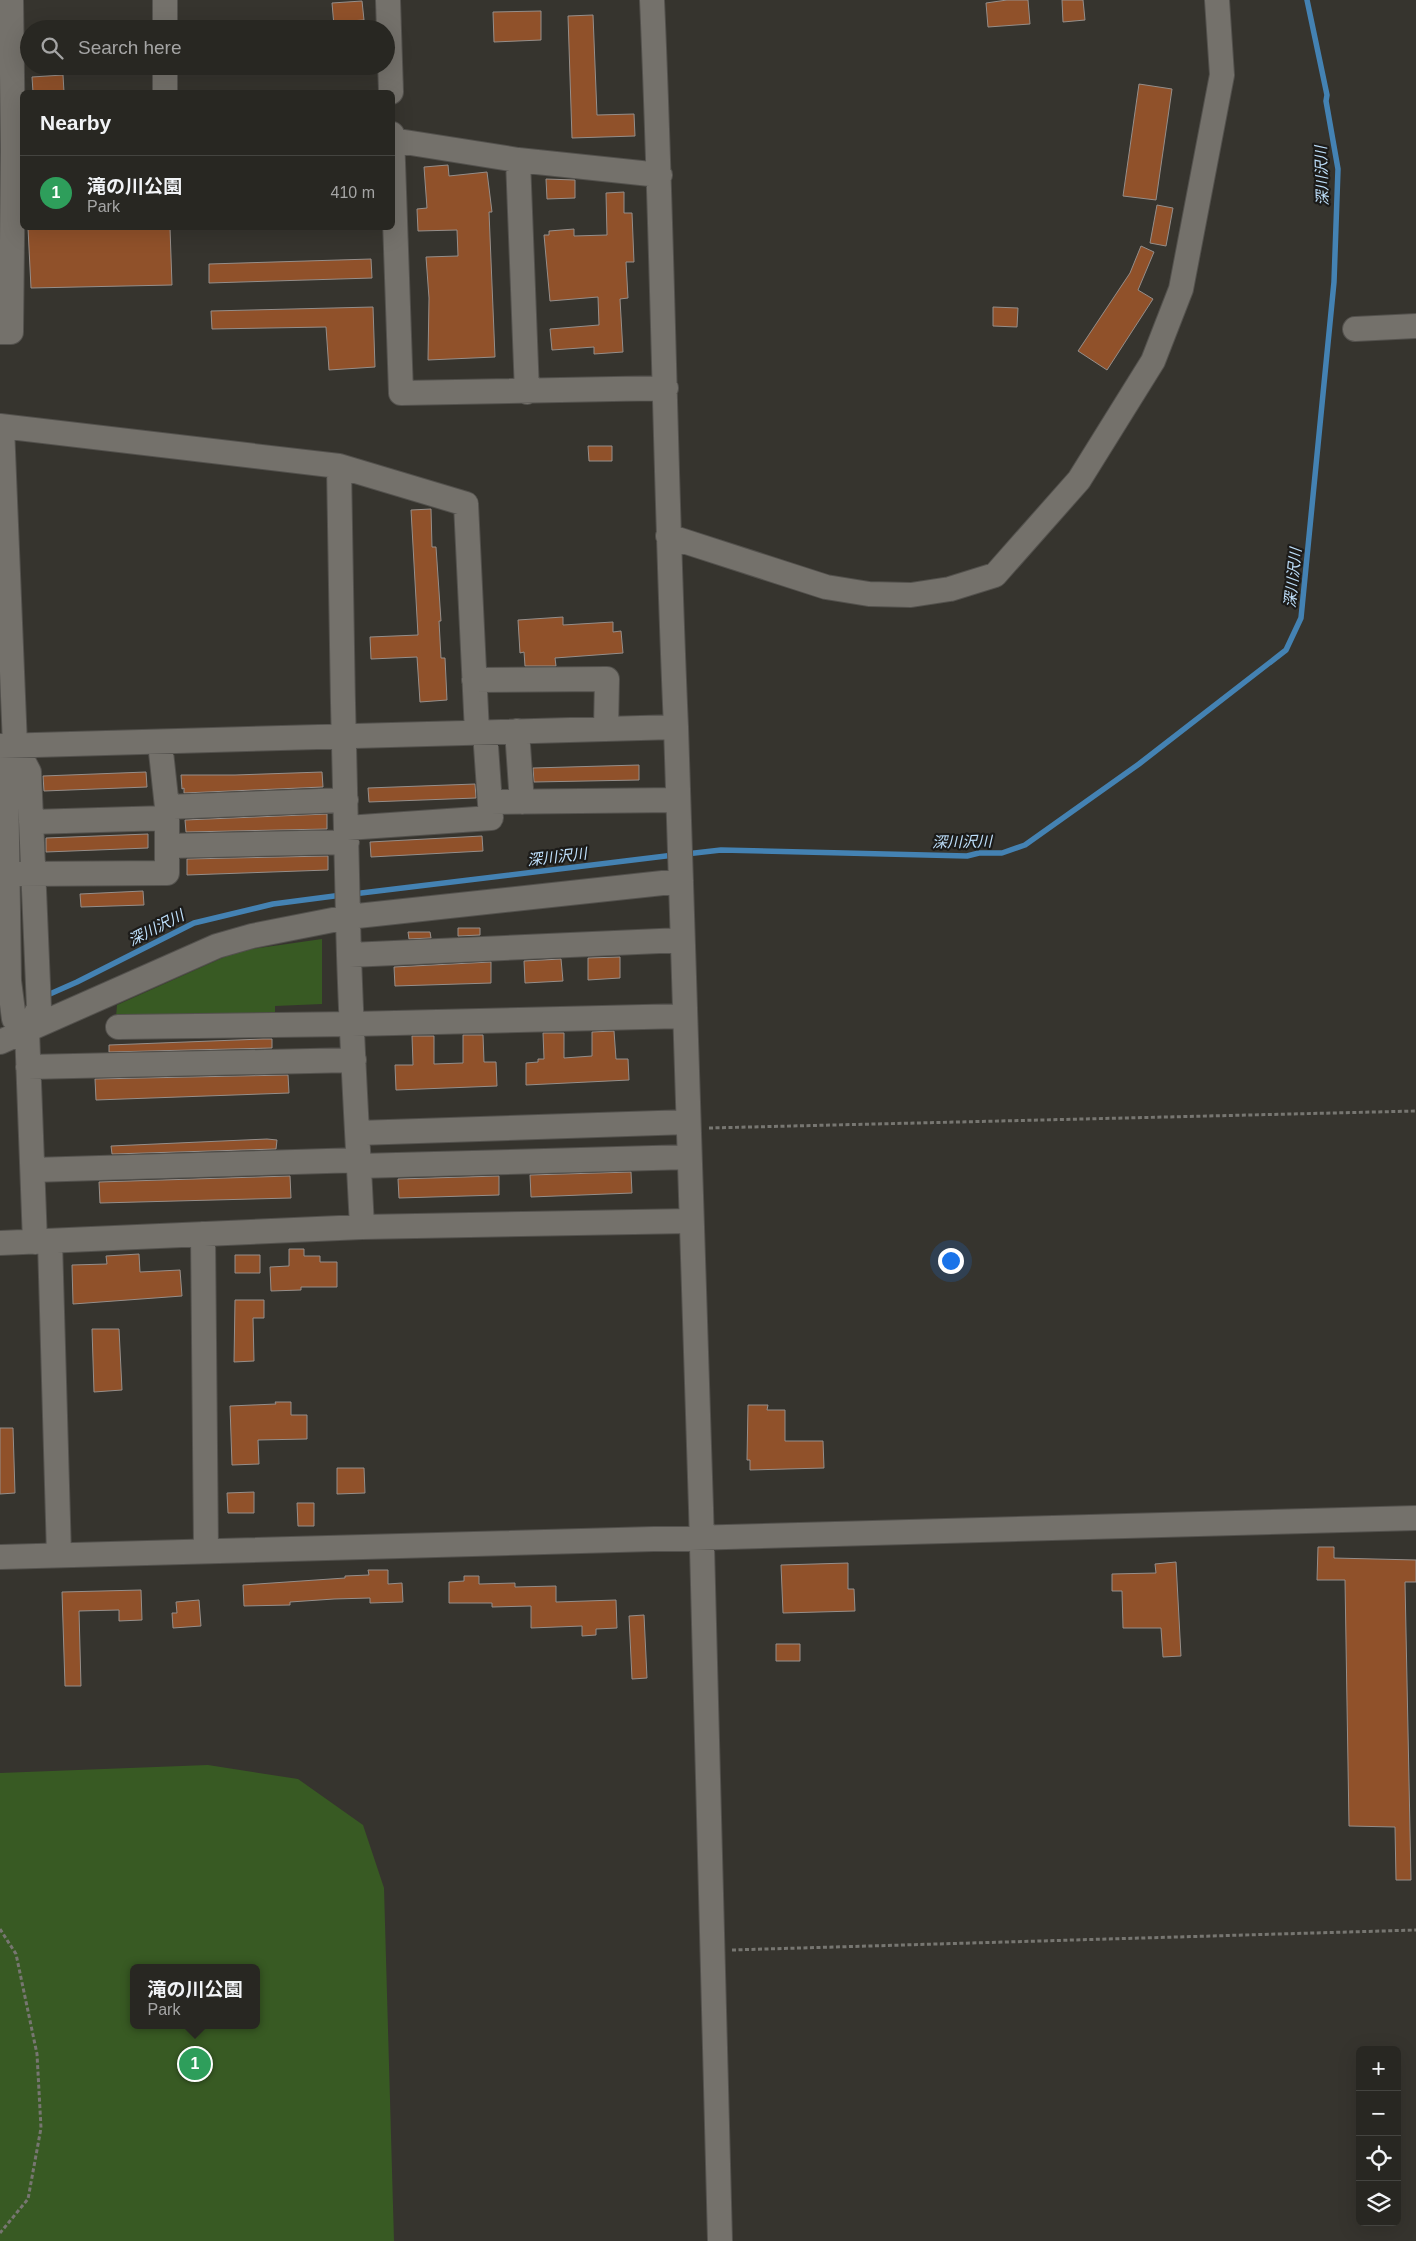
<!DOCTYPE html>
<html lang="en">
<head>
<meta charset="utf-8">
<style>
  body { margin:0; font-family:Arial,"Noto Sans JP",sans-serif; background:#34332f; color:#f1f3f6 }
  .controls { position:absolute; right:15px; bottom:15px; display:grid; overflow:hidden; border-radius:8px; box-shadow:0 5px 20px #0002 }
  .controls button { width:45px; height:45px; display:grid; place-items:center; padding:0; border:0; border-bottom:1px solid #444440; background:#282722; color:#f1f3f6; font:25px sans-serif }
  .you { position:absolute; left:950px; top:1260px; width:18px; height:18px; margin:-12px; border:4px solid #fff; border-radius:50%; background:#1a73e8; box-shadow:0 0 0 8px #1a73e833 }
  .badge { display:grid; place-items:center; width:32px; height:32px; border-radius:50%; background:#d93025; color:#fff; font-size:16px; font-weight:700 }
  .pin { position:absolute; translate:-50% -50%; border:2px solid #fff; box-shadow:0 1px 5px #0006 }
  .popup { position:absolute; left:130px; top:1964px; width:130px; height:65px; box-sizing:border-box; display:grid; place-content:center; border-radius:8px; background:#282722; filter:drop-shadow(0 1px 4px #0005); font-size:16px; white-space:nowrap; color:#a5a5a5 }
  .popup b { font-size:19px; color:#f1f3f6 }
  .popup::after { content:''; position:absolute; left:50%; top:100%; margin-left:-10px; border:10px solid transparent; border-top-color:#282722 }
  .list { margin:0; padding:0; list-style:none }
  h2 { display:flex; justify-content:space-between; align-items:center; height:65px; margin:0; padding:0 20px; font-size:21px }
  h2 small { font-size:16px; font-weight:400; color:#a5a5a5 }
  .list li { display:grid; grid-template-columns:32px 1fr auto; gap:15px; align-items:center; box-sizing:border-box; height:75px; padding:0 20px; border-top:1px solid #444440 }
  .list b { display:block; font-size:19px; white-space:nowrap }
  .list p { margin:0; font-size:16px; white-space:nowrap; color:#a5a5a5 }
  .list em { font-size:16px; font-style:normal; color:#a5a5a5 }
  .icon { flex:none; width:28px; height:28px; fill:none; stroke:currentColor; stroke-width:2; stroke-linecap:round; stroke-linejoin:round }
  .map { position:relative; flex:none; width:1416px; height:2241px; overflow:hidden }
  .search { position:absolute; background:#282722; box-shadow:0 5px 20px #0002; left:20px; top:20px; width:375px; height:55px; display:flex; align-items:center; gap:12px; box-sizing:border-box; padding:0 18px; border-radius:28px; color:#a5a5a5; font-size:19px }
  .panel { position:absolute; background:#282722; box-shadow:0 5px 20px #0002; left:20px; top:90px; width:375px; height:140px; border-radius:8px }
  .map>svg:first-child { display:block }
  .green { fill:#385a23; fill-rule:evenodd }
  .lines { fill:none; stroke-linecap:round; stroke-linejoin:round }
  .stream { stroke:#4482b3; stroke-width:5.5 }
  .building { fill:#90512a; stroke:#958e8a }
  .minor-casing { stroke:#53514d; stroke-width:26 }
  .path { stroke:#777671; stroke-width:3; stroke-dasharray:4 2.5; stroke-linecap:butt }
  .minor { stroke:#74716b; stroke-width:24 }
  .labels { text-anchor:middle; stroke-width:4.5; stroke-linejoin:round; paint-order:stroke }
  .water-label { font-size:15px; font-style:italic; fill:#bfe0fc; stroke:#1c1b19 }
</style>
</head>
<body>
<div class="map">
<svg width="1416" height="2241" viewBox="0 0 1416 2241">
  <rect width="100%" height="100%" fill="#36342e"/>
  <path class="green" d="M322,939V1004L275,1006V1013L116,1017L117,1005L238,951Z
    M208,1765L298,1779L363,1825L384,1888L394,2241H0V1773ZM134,1968H256V2025H134Z"/>
  <g class="lines">
    <path class="stream" d="M686,854L721,850L967,856L979,853H1002L1025,845L1139,764L1286,650L1301,618L1334,282L1338,169L1326,101L1327,95L1307,0
      M353,894L674,855
      M43,997L77,982L194,923L273,904L342,895"/>
  </g>
  <path class="building" d="M1007,0H1028L1030,24L988,27L986,3Z
    M1062,0H1083L1085,20L1063,22Z
    M362,1L364,20L350,21V25L334,26L332,3Z
    M541,11V40L494,42L493,12Z
    M593,15L597,115L634,114L635,136L572,138L568,16Z
    M63,75L64,92H33L32,77Z
    M1139,84L1172,89L1156,200L1123,196Z
    M448,165L449,176L487,172L492,212H489L495,357L428,360L429,298L426,257L458,256L457,230L418,231L417,209L427,208L424,167Z
    M546,179L575,180V198L547,199Z
    M624,192V213H632L634,262H626L628,298L620,299L623,352L594,354V347L552,350L550,329L599,325L598,297L550,301L544,235H549V231L574,229V236L607,235L606,193Z
    M1157,205L1173,208L1166,246L1150,243Z
    M28,228H170L172,285L31,288Z
    M1141,246L1154,252L1138,290L1153,299L1107,370L1078,351L1130,273Z
    M371,259L372,278L209,283V264Z
    M373,307L375,367L329,370L326,327L212,329L211,311Z
    M993,307L1018,308L1017,327L993,326Z
    M588,446H612V461H589Z
    M431,509L432,547H436L441,621H439L441,658H445L447,700L420,702L417,657L371,659L370,637L418,635L411,510Z
    M563,617V625L613,622V632L621,631L623,653L555,658L556,666H525L524,652L520,653L518,620Z
    M639,765V780L534,782L533,768Z
    M146,772L147,787L44,791L43,776Z
    M322,772L323,787L184,793V788L182,789L181,775H235Z
    M475,784L476,798L369,802L368,788Z
    M327,814V829L186,832L185,820Z
    M148,834V848L46,852V838Z
    M482,836L483,851L371,857L370,842Z
    M328,856V870L187,875V859Z
    M143,891L144,905L81,907L80,894Z
    M458,928H480V935L458,936Z
    M408,932H430L431,938L409,939Z
    M620,957V978L588,980V958Z
    M561,959L563,981L525,983L524,961Z
    M491,962V983L395,986L394,967Z
    M614,1031L616,1059H628L629,1080L526,1085V1063L538,1062V1059H544L543,1033H564V1058L592,1056V1032Z
    M463,1035H483L484,1062H496L497,1086L396,1090L395,1065H413L412,1036H434V1064L463,1063Z
    M263,1039H272V1048L109,1052V1045Z
    M288,1075L289,1093L96,1100L95,1079Z
    M267,1139L277,1140L276,1149L112,1154L111,1146Z
    M631,1172L632,1193L531,1197L530,1175Z
    M290,1176L291,1198L100,1203L99,1182Z
    M499,1176V1195L399,1198L398,1179Z
    M289,1249H304V1256H320V1262H337V1287H301V1290L271,1291L270,1267L289,1266Z
    M139,1254L140,1272L180,1270L182,1296L73,1304L72,1265L107,1264L106,1256Z
    M235,1255H260V1273H235Z
    M235,1300H264V1318H253L254,1361L234,1362Z
    M92,1329H119L122,1390L94,1392Z
    M275,1402H291V1415H307V1439L258,1440L259,1464L232,1465L230,1406L276,1404Z
    M748,1405H768L767,1410H785V1441H823L824,1468L750,1470V1460H747Z
    M0,1428H13L15,1493L0,1494Z
    M337,1468H364L365,1493L337,1494Z
    M254,1492V1513H228L227,1493Z
    M297,1503H314V1526H298Z
    M1318,1547H1334V1558L1416,1560V1582H1405L1411,1880H1396L1395,1827L1349,1826L1345,1580H1317Z
    M1176,1562L1181,1656L1163,1657L1161,1628H1123L1122,1591H1112V1574L1156,1573L1155,1564Z
    M848,1563V1589H854L855,1611L783,1613L781,1565Z
    M368,1570H388V1584L402,1583L403,1602L370,1603V1598L334,1599L290,1602V1605L244,1606L243,1585L345,1578V1576L369,1575Z
    M464,1576H479V1584L515,1583V1587L556,1586V1602L616,1600L617,1628L596,1629V1635L582,1636V1626L531,1628V1606L492,1607V1603H449V1582L464,1581Z
    M141,1590L142,1620L119,1621V1610L79,1611L81,1686H65L62,1592Z
    M199,1600L201,1626L173,1628L172,1613H177L176,1602Z
    M644,1615L647,1678L632,1679L629,1616Z
    M776,1644H800V1661H776Z"/>
  <g class="lines">
    <g class="minor-casing">
      <path id="minor" d="M165,0V29
        M388,0L391,92
        M652,0C663,242 665,485 676,727
        M165,66V92
        M392,134L401,393L666,388
        M392,140L518,160L660,175
        M518,160L527,392
        M1355,329L1416,326
        M0,332H11L13,149L11,0
        M0,426L339,466C341,616 344,767 348,917C350,1021 357,1124 362,1227
        M2,427L15,745L6,772L9,981L14,1019L27,1030
        M339,466L466,504L477,732
        M668,536L826,587L869,594L911,595L950,589L995,575L1079,480L1153,361L1181,289L1222,75L1217,0
        M474,680L607,679L606,729
        M517,731L522,802
        M15,745L29,772L39,1008L27,1030L35,1242
        M0,746L676,727L701,1508L720,2241
        M490,802L678,800
        M167,807L346,800
        M31,822L167,818
        M347,828L491,818L485,732
        M167,846L347,842
        M17,874L167,873V807L160,743
        M350,955L682,940
        M118,1027L353,1024L685,1016
        M0,1042L217,946L252,936L348,917L681,881
        M28,1067L354,1060
        M358,1133L688,1122
        M359,1166L689,1157
        M33,1170L359,1160
        M203,1234L206,1551
        M50,1242L59,1555
        M0,1243L362,1227L690,1221
        M0,1557L1416,1518"/>
    </g>
    <path class="path" d="M709,1128L1416,1111
      M0,1929L16,1954L37,2054L41,2128L28,2199L0,2233
      M732,1950L1416,1930"/>
    <use href="#minor" class="minor"/>
  </g>
  <g class="labels">
    <g class="water-label">
      <text transform="translate(1322 176) rotate(-92)" y="5">深川沢川</text>
      <text transform="translate(1293 578) rotate(-84)" y="5">深川沢川</text>
      <text transform="translate(962 842) rotate(-1)" y="5">深川沢川</text>
      <text transform="translate(557 857) rotate(-7)" y="5">深川沢川</text>
      <text transform="translate(156 928) rotate(-27)" y="5">深川沢川</text>
    </g>
  </g>
</svg>
<div class="controls">
<button>+</button>
<button>−</button>
<button><svg class="icon" aria-label="locate" viewBox="0 0 24 24"><circle cx="12" cy="12" r="6"/><path d="M12 2v4M12 18v4M2 12h4M18 12h4"/></svg></button>
<button><svg class="icon" aria-label="layers" viewBox="0 0 24 24"><path d="M12 4l9 5-9 5-9-5zM3 14l9 5 9-5"/></svg></button>
</div>
<div class="you"></div>
<div class="pin badge" style="left:195px;top:2064px;background:#2e9e5b">1</div>
<div class="popup"><b>滝の川公園</b>Park</div>
<div class="search"><svg class="icon" aria-label="search" viewBox="0 0 24 24"><circle cx="10" cy="10" r="6"/><path d="M15 15l6 6"/></svg>Search here</div>
<section class="panel">
<h2>Nearby<small></small></h2>
<ul class="list">
<li><span class="badge" style="background:#2e9e5b">1</span><div><b>滝の川公園</b><p>Park</p></div><em>410 m</em></li>
</ul>
</section>
</div>
</body>
</html>
